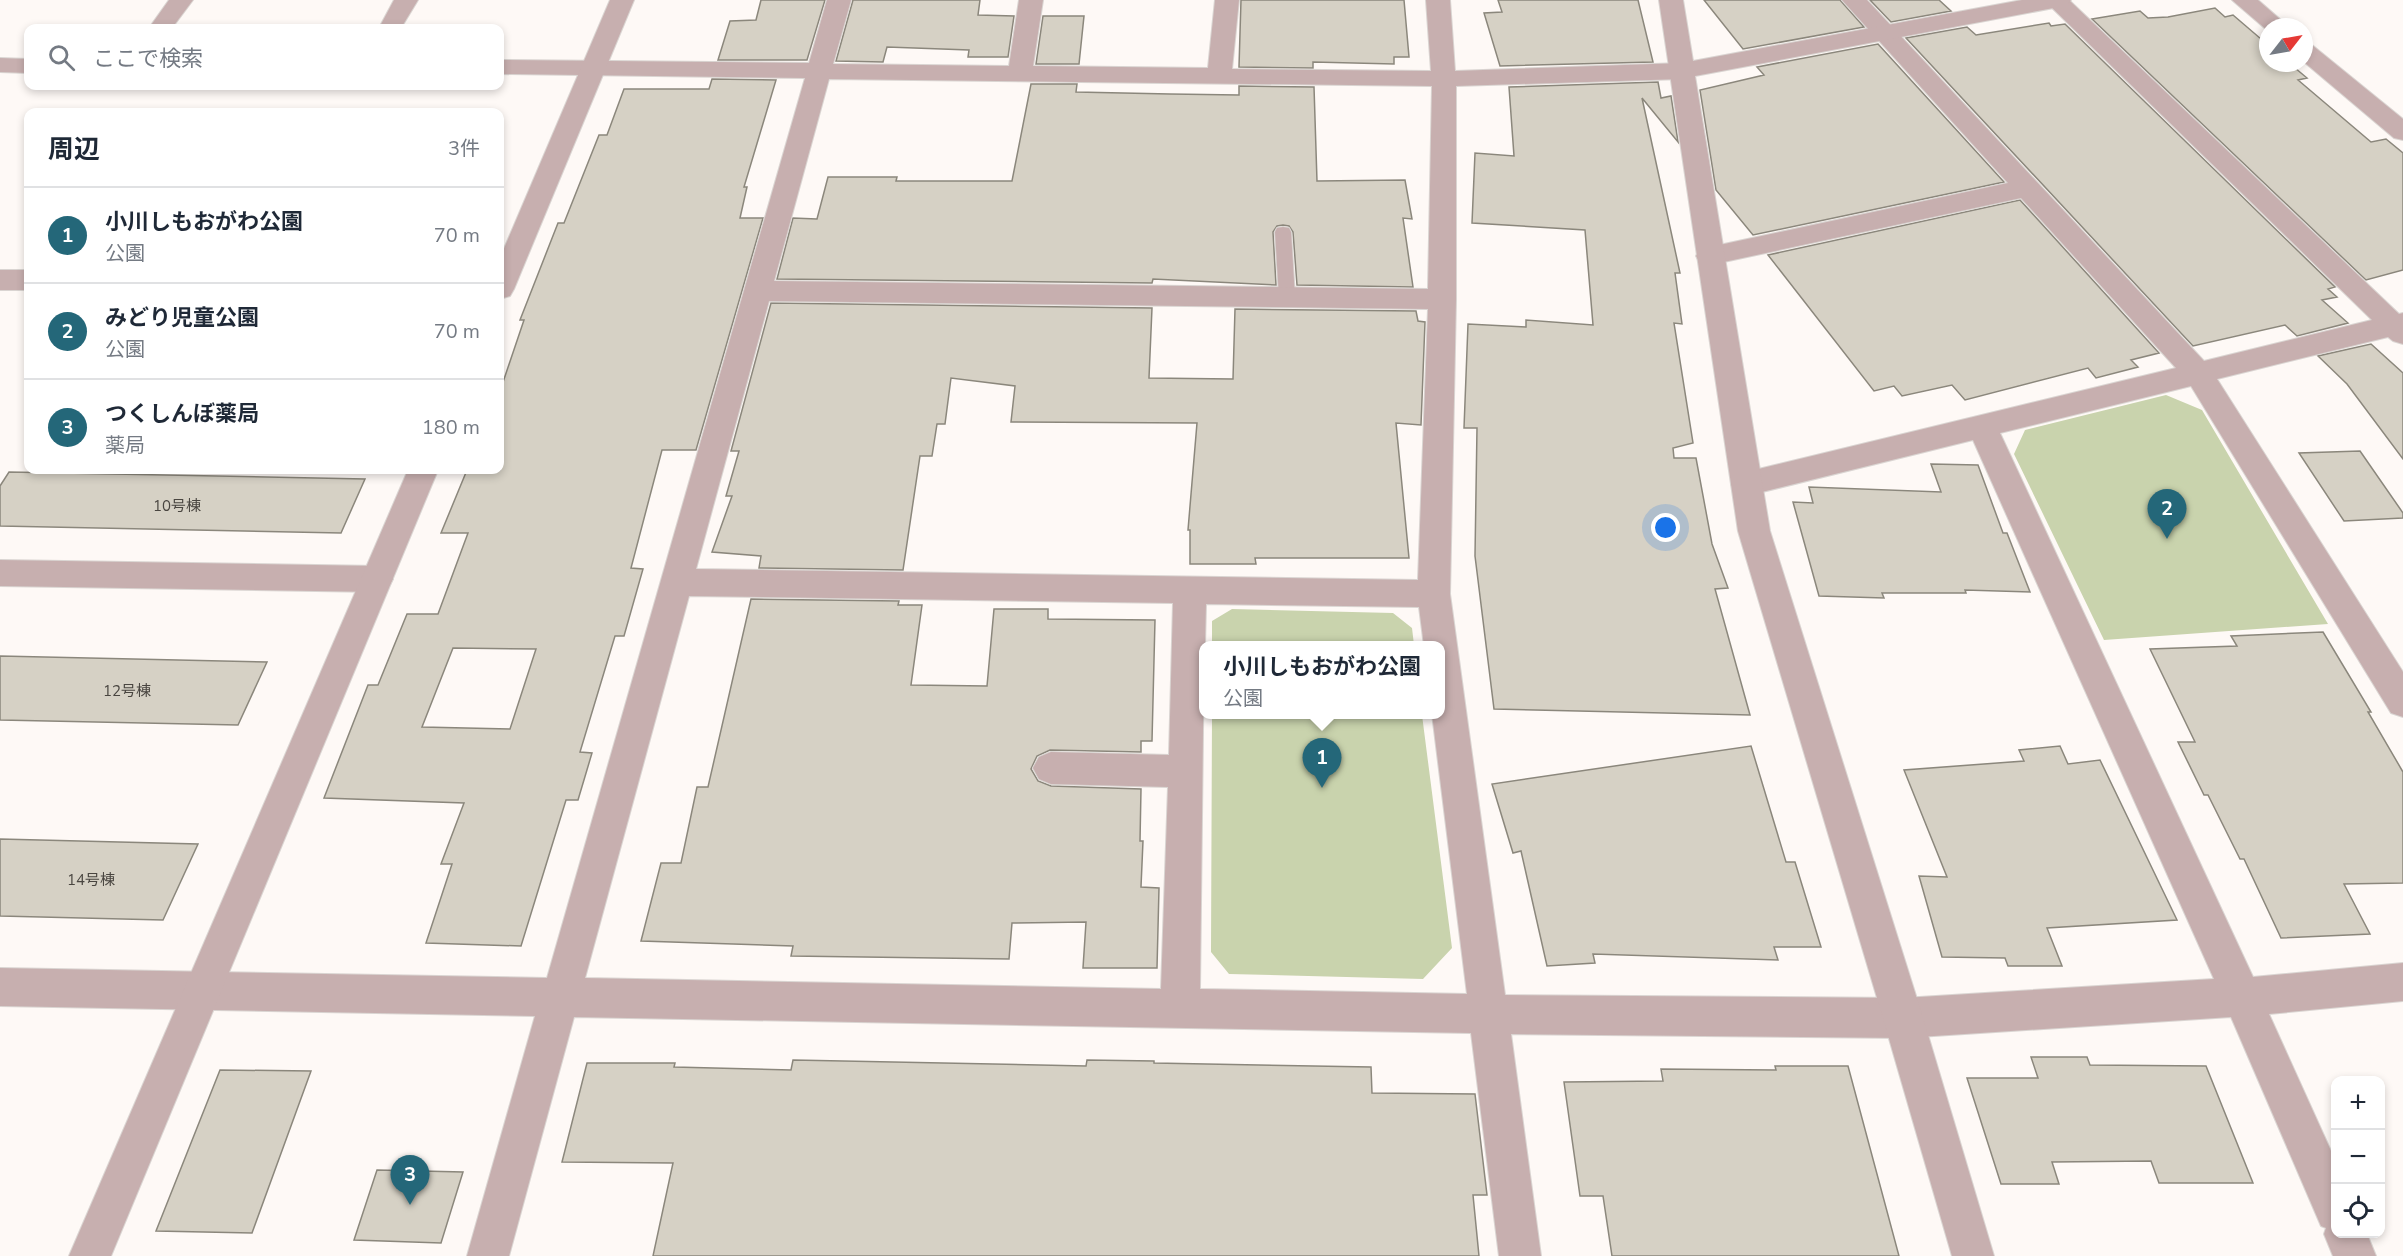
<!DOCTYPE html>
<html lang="ja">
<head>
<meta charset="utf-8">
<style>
  body { margin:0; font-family:"Nunito Sans","Noto Sans JP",sans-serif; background:#f6f6f7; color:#1f2937 }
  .controls { position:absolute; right:18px; bottom:18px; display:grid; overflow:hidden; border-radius:12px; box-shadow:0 3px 9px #0003 }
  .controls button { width:54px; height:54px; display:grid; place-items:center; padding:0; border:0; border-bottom:2px solid #e0e1e3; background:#fff; color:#1f2937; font:30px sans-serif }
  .compass { position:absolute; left:2259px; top:18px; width:54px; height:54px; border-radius:50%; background:#fff; box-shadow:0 3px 9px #0003; rotate:59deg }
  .you { position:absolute; left:1666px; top:528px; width:21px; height:21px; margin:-15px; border:4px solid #fff; border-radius:50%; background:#1a73e8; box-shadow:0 0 0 9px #1a73e833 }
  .badge { display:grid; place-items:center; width:39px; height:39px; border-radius:50%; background:#246779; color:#fff; font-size:20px; font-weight:700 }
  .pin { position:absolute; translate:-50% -50px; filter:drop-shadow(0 2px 3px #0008) }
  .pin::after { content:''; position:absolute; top:32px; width:21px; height:18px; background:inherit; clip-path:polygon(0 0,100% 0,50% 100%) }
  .popup { position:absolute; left:1199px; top:641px; width:246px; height:78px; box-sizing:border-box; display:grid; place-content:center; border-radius:12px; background:#fff; filter:drop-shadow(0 2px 4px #0005); font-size:20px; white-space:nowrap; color:#747a83 }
  .popup b { font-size:22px; color:#1f2937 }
  .popup::after { content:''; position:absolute; left:50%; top:100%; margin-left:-12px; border:12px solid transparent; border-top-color:#fff }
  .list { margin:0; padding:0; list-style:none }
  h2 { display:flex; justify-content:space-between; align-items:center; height:78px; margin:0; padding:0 24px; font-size:26px }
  h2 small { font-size:20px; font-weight:400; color:#747a83 }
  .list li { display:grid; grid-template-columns:39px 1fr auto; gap:18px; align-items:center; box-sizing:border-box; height:96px; padding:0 24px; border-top:2px solid #e0e1e3 }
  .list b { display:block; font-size:22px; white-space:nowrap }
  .list p { margin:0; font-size:20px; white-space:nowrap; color:#747a83 }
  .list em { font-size:20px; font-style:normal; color:#747a83 }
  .icon { flex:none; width:33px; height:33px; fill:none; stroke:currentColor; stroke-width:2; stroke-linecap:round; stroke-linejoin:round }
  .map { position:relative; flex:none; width:2403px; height:1256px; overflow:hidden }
  .search { position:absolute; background:#fff; box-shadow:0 3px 9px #0003; left:24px; top:24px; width:480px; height:66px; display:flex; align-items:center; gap:15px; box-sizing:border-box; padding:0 21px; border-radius:12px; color:#747a83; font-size:22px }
  .panel { position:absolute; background:#fff; box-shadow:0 3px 9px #0003; left:24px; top:108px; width:480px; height:366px; border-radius:12px }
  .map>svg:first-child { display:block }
  .green { fill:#c9d3ad }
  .building { fill:#d6d1c5; stroke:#8b877c; stroke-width:1.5; fill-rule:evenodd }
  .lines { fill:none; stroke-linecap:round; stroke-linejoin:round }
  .service-casing { stroke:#dad5d2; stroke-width:2 }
  .minor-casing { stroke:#dad5d2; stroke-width:2 }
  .tertiary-casing { stroke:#dad5d2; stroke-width:2 }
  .service { fill:#c7afaf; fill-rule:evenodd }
  .minor { fill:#c7afaf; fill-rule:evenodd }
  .tertiary { fill:#c7afaf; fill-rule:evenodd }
  .labels { text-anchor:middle; stroke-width:5; stroke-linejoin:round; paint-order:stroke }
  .number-label { font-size:15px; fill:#494540 }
</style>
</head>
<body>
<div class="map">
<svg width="2403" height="1256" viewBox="0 0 2403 1256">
  <rect width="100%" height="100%" fill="#fef9f6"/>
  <path class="green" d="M2166,395L2202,410L2328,624L2104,640L2014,454L2025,430Z
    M1232,609L1393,613L1412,628L1414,645H1212V621Z
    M1212,715H1422L1452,948L1423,979L1229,974L1211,952Z"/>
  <path class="building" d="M761,0H825L807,60H718L730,21L756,20Z
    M853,0H980L978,15L1014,16L1008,57H968L969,50L887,47L883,62L836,61Z
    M1241,0H1404L1409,57H1394V64L1313,62V68L1239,67Z
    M1498,0H1638L1653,62L1500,66L1484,13L1502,12Z
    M1704,0H1840L1864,27L1743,49Z
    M1870,0H1939L1951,11L1891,22Z
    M2215,8L2225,17L2233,15L2268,45V63H2289L2307,78L2298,80L2371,142L2386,139L2403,153V270L2366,280L2092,19L2140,11L2148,18L2168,17Z
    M1043,16H1084L1079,64H1036Z
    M2049,23L2051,26L2065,24L2335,287L2328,289L2337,297L2322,300L2348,323L2297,336L2285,325L2193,346L1906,38L1967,27L1976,35Z
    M1878,44L2004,182L1753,235L1716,190L1700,90L1764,75L1757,67Z
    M712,79L776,80L744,187H747L740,218H763L696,450H662L631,568L643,569L624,636H615L580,752L592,753L578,800H566L521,946L426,943L452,864H441L464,803L324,798L368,685H378L407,614H438L468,533H441L467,470H500V391L524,320H520L558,223H564L599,135H607L624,89H709ZM453,648L536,649L510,729L422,727Z
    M1658,82L1661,98L1671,96L1678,142L1642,98L1680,273H1675L1682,324L1674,323L1693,443L1673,448L1674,458H1696L1712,544L1728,588L1715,589L1750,715L1494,709L1475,556L1477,428H1464L1468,324L1526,327V320L1593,325L1585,230L1472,223L1475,153L1514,156L1509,87Z
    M1031,84H1077L1076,92L1170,94L1239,95V86L1314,87L1317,181L1405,180L1412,219L1403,218L1413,287L1297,285L1293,232L1289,226L1283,225L1277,226L1273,232L1276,285L1153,279L1152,283L777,279L793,218L817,219L828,177H897L896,181H1012Z
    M2020,200L2159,353L2131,360L2138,367L2096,378L2088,368L1965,400L1952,385L1902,396L1894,386L1874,391L1768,255Z
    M771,303L1152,308L1149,378L1233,379L1235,309L1416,311L1418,321L1425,322L1421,425L1396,423L1409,558H1255L1256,564H1190V530H1188L1197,423L1011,422L1015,386L951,378L945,424H937L932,456H920L903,570L759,568L761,556L712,552L732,496H726L739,451H731Z
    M2371,344L2403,373V459L2347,384L2318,356Z
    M2360,451L2403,513V518L2344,521L2299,453Z
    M1931,464L1978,465L2003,533H2007L2030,592L1965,590L1966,593H1882L1884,598L1819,596L1793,502L1813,503L1809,487L1941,492Z
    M9,472L365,479L341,533L0,526V486Z
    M751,599L899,601L898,605H922L911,685L987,686L994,609H1048V619L1155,620L1152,741H1141V752L1050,750L1037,756L1031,769L1038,781L1051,786L1141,789L1140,841H1143L1141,887L1159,888L1157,968H1083L1086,922L1012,923L1009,959L791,956L793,946L641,941L661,863H681L697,787H708Z
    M2323,632L2371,712H2368L2403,772V883L2344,884L2370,934L2281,938L2244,859H2240L2208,795H2204L2178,742H2195L2150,649L2237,646L2231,636Z
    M0,656L267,662L238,725L0,720Z
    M1751,746L1786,862H1795L1821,947H1774L1778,960L1593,954L1595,963L1547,966L1521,851L1513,853L1492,784Z
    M2060,746L2068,764L2100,760L2177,920L2047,928L2062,966H2008L2005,958L1942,957L1919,876L1947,877L1904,770L2024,761L2019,750Z
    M0,839L198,844L163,920L0,916Z
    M2031,1057H2087L2090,1065L2206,1066L2253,1183H2159L2151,1161L2052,1162L2059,1184H2001L1967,1078H2038Z
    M793,1060L1086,1066L1087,1060L1154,1061V1063L1371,1067L1372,1093L1475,1094L1487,1195H1473L1479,1256H653L673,1163L562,1162L587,1063H675L674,1067L791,1070Z
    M1775,1066H1848L1899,1256H1612L1603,1196H1580L1564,1082L1663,1081L1661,1069L1776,1070Z
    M220,1070L311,1071L252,1233L156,1231Z
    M377,1170L463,1172L441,1243L354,1240Z"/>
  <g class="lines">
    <g class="service-casing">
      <path id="service" d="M1283,227L1289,228L1291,232L1295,297L1293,301H1281L1279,297L1275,232L1277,228Z"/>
    </g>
    <g class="minor-casing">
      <path id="minor" d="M169,0H193L172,28H149Z
        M394,0H418L401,28H379Z
        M827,0H851L833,64L1009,66L1019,0H1043L1033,66L1208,68L1215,0H1239L1232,69L1431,71L1426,0H1450L1455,71L1682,63L1691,66L1694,71L1691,76L1682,79L1456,86V299L1450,594L1505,995L1903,998L2214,979L1973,440L1746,496L1735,493L1731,484L1735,475L1746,472L2176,368L2021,198L1710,265L1700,263L1696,256L1700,249L1710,247L2008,183L1842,0H1867L2204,361L2372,320L2044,0H2069L2399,314L2403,313V344L2393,341L2388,337L2217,379L2403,672V717L2391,713L2191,386L2000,433L2253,977L2403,963V1001L2269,1014L2336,1162V1234H2367L2376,1256H2333L2324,1234L2326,1228L2321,1226L2231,1017L1903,1038L1511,1034L1541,1256H1499L1471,1033L574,1017L509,1256H467L535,1016L0,1006V968L547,978L805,78L500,74V60L809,63ZM829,79L1432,86L1428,289L774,281ZM769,301L1428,309L1418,580L696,569ZM689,596L1173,603L1169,755L1051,752L1039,757L1033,768L1039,779L1051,784L1168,787L1161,989L585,978ZM1206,604L1419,607L1424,646H1440V714H1432L1467,994L1200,989L1204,646H1205Z
        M2232,0H2258L2289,27H2268V31Z
        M2304,43L2312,45L2403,119V140L2394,138L2304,62Z
        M0,58L28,59V73L0,72Z
        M0,270H28V290H0Z
        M0,560L377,566L388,570L393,579L388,588L377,592L0,586Z"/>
    </g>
    <g class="tertiary-casing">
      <path id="tertiary" d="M610,0H634L514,289L510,296L500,299V258Z
        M1659,0H1683L1693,61L2022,0H2071L2067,5L2059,7L1695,76L1770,531L1923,1018L1994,1256H1952L1883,1018L1738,531Z
        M408,470H438L111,1256H69Z"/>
    </g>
    <use href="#service" class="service"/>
    <use href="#minor" class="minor"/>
    <use href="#tertiary" class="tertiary"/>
  </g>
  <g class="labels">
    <g class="number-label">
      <text x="177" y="511">10号棟</text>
      <text x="127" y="696">12号棟</text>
      <text x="91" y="885">14号棟</text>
    </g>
  </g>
</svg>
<div class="controls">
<button>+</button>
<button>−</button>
<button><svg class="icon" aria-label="locate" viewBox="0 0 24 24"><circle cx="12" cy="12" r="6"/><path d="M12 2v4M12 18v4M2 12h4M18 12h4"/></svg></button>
</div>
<svg class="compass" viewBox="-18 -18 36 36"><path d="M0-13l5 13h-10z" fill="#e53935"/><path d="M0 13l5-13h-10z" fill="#747a83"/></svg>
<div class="you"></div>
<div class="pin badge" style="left:1322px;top:788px">1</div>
<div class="popup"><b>小川しもおがわ公園</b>公園</div>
<div class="pin badge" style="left:2167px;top:539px">2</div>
<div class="pin badge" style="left:410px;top:1205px">3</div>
<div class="search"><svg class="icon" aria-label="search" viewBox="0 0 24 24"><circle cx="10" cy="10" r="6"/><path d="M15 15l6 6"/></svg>ここで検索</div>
<section class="panel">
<h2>周辺<small>3件</small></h2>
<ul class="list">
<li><span class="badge">1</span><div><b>小川しもおがわ公園</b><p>公園</p></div><em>70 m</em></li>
<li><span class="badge">2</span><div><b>みどり児童公園</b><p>公園</p></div><em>70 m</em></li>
<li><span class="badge">3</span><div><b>つくしんぼ薬局</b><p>薬局</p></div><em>180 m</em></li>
</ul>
</section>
</div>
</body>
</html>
